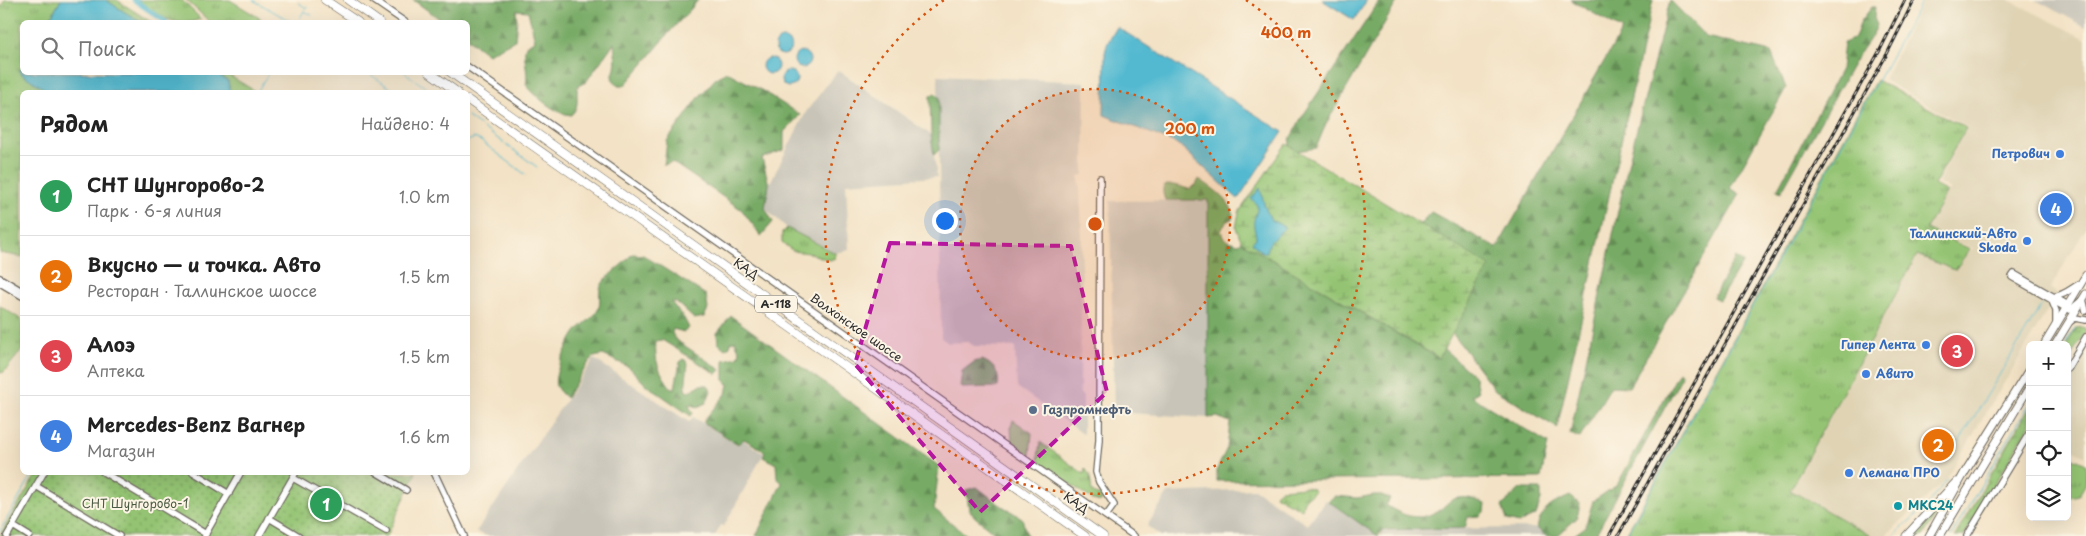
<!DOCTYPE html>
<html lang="ru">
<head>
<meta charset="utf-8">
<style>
  body { margin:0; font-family:"Playpen Sans",sans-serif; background:#f2f2f2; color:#222 }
  .controls { position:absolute; right:15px; bottom:15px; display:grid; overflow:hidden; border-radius:8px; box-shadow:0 5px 20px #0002 }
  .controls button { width:45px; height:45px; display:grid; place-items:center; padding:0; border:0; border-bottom:1px solid #e0e0e0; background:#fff; color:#222; font:25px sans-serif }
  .you { position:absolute; left:944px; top:220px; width:18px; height:18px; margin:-12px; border:4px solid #fff; border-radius:50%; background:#1a73e8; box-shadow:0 0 0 8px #1a73e833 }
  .badge { display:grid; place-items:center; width:32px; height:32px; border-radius:50%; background:#b5179e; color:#fff; font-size:16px; font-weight:700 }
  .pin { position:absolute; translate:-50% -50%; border:2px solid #fff; box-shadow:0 1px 5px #0006 }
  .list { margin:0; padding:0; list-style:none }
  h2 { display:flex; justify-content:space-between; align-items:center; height:65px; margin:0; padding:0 20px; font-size:21px }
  h2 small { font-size:16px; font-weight:400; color:#767676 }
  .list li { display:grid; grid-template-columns:32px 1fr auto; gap:15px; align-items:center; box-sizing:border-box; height:80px; padding:0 20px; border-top:1px solid #e0e0e0 }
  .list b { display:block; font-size:19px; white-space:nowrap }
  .list p { margin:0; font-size:16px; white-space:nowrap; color:#767676 }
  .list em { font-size:16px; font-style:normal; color:#767676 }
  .icon { flex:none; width:28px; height:28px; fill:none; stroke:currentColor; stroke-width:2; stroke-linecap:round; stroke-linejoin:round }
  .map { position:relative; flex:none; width:2086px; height:536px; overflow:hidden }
  .search { position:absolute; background:#fff; box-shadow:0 5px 20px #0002; left:20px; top:20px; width:450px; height:55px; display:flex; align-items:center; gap:12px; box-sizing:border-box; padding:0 18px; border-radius:8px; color:#767676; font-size:19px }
  .panel { position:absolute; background:#fff; box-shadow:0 5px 20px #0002; left:20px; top:90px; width:450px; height:385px; border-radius:8px }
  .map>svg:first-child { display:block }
  .built { fill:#dfd3b4 }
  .industrial { fill:#c8c4b8 }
  .grass { fill:url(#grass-tufts); stroke:#60784f }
  .forest { fill:url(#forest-firs); stroke:#516a48 }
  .wetland { fill:url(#wetland-marsh); stroke:#60784f }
  .garden { fill:url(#garden-dots); stroke:#60784f }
  .water { fill:#52b9d0; stroke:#3e727e }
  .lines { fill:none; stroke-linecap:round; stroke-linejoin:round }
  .stream { stroke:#52b9d0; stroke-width:1 }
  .canal { stroke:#52b9d0; stroke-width:5 }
  .minor-casing { stroke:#716b61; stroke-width:8 }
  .major-casing { stroke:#716b61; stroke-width:9 }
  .highway-casing { stroke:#716b61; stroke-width:9 }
  .minor { stroke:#fff; stroke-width:5.5 }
  .major { stroke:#fff; stroke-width:7 }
  .highway { stroke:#fff; stroke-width:8 }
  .rail-casing { stroke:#2b2b2b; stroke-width:3 }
  .rail { stroke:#fcf5e5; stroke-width:1; stroke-dasharray:4; stroke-linecap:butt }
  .marked { fill:#b5179e; fill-opacity:0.2; stroke:#b5179e; stroke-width:4; stroke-dasharray:10 6; stroke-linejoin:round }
  .ring { fill:none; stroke:#d5540f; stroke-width:2.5; stroke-dasharray:2.5 5 }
  .shop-dot { fill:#3f7fe0; stroke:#fcf5e5; stroke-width:2 }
  .service-dot { fill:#5c6f8a; stroke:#fcf5e5; stroke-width:2 }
  .culture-dot { fill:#0f9aa8; stroke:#fcf5e5; stroke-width:2 }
  .labels { text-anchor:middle; stroke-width:4; stroke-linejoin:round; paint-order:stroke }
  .shield { fill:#fcf5e5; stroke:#6a6863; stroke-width:1 }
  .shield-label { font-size:11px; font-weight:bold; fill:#2b2b2b }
  .shop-label { font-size:12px; font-weight:bold; fill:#366cbe; stroke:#fcf5e5; text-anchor:end }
  .street-label { font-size:12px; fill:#2b2b2b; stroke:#fcf5e5 }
  .service-label { font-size:12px; font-weight:bold; fill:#4e5e75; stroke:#fcf5e5; text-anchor:start }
  .park-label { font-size:12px; fill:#4a5941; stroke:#fcf5e5 }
  .culture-label { font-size:12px; font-weight:bold; fill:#0d838f; stroke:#fcf5e5; text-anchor:start }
  .centre { fill:#d5540f; stroke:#fcf5e5; stroke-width:2.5 }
  .ring-label { font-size:15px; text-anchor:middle; font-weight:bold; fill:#d5540f; stroke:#fcf5e5; stroke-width:4; stroke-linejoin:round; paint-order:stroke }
</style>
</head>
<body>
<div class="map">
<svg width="2086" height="536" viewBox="0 0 2086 536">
  <defs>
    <pattern id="grass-tufts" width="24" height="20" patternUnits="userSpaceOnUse" patternTransform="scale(1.25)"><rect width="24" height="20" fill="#94c473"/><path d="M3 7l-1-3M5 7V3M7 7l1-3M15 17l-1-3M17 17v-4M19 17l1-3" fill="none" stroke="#799f5f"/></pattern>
    <pattern id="forest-firs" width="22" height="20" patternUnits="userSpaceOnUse" patternTransform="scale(1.25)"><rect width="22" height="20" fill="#77aa65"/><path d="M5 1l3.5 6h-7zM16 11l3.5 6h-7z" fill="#628b53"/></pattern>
    <pattern id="wetland-marsh" width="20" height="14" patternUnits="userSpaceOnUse" patternTransform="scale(1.25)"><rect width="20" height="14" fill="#94c473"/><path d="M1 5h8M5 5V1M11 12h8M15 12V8" fill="none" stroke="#799f5f"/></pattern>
    <pattern id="garden-dots" width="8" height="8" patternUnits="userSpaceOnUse" patternTransform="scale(1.25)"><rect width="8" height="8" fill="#94c473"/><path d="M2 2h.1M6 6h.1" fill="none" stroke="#799f5f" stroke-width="1.8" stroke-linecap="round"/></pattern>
  </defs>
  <rect width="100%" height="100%" fill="#fcf5e5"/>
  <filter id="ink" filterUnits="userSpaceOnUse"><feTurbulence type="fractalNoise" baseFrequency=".02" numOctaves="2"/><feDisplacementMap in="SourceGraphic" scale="10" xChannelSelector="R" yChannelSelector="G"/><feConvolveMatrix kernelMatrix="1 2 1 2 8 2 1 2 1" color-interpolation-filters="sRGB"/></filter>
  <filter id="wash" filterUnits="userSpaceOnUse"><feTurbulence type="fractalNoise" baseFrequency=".0096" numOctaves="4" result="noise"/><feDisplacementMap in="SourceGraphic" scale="20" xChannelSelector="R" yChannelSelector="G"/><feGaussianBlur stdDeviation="1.12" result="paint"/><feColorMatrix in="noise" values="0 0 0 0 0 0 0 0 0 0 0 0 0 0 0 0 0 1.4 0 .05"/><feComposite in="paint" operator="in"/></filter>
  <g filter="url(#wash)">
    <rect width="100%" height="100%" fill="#f3e2c5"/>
    <path class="built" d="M1923,0H2009L2086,39V228L2050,289L2058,293L1946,480L1885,536H1873L1791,491L1919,253L1957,268L1973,248L1927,229L1950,189L1938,182L1967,127L1884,80Z
      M2086,351V456L2067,446V382Z"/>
    <path class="industrial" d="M2036,0H2086V27Z
      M838,70L931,135L937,177L846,183L849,250L835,253L787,228L765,208L769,185L806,112Z
      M938,75L1085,82L1084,175L1079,176L1082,232L1080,393L1083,397V434L1017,387L1015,347L974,346L968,342L948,343L941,338Z
      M1208,200V418L1114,412L1110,201Z
      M594,359L689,422L693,417L738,445L743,440L764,453L724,526L721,525L715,536H487L476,532Z
      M1254,489L1307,525L1326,500L1378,536H1161L1147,526L1168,493Z
      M1537,528L1546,536H1380L1383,531L1413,529Z"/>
    <path class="grass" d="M5,0H61L48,22H22V67L20,72L49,92H22V257L0,253V8Z
      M106,0H117L151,22H140Z
      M138,0H182L201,19C174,29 159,16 138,0Z
      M186,0H230L266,22H210Z
      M215,73H225L255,91L254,92H230L228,81Z
      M1876,80L1966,128L1934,185L1947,192L1926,229L1970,249L1955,270L1917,255L1790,490L1871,536H1625Z
      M787,228L835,253V258L830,260C824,259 820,257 815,255C800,249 797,257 782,242V233Z
      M0,306L22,320V350L4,372L0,373Z
      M2082,327L2086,329V331L2067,362V345L2076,328Z
      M2030,407V425L1964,536H1955Z
      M1013,420L1032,433L1030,455L1012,443L1011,427Z
      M1040,442L1084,474L1085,468L1090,476L1092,492L1097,495H1100L1102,500L1101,502L1093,500L1039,462L1038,457Z
      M2069,456L2086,464V483L2079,495L2070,497L2067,499V460Z
      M1948,496L1923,536H1910Z"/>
    <path class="forest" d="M413,0H698C689,13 677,23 667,35C653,53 639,69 624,86H618L612,78C618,61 615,59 614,43L586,82L578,86C575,97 581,106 571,115C553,113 537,97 526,85C529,70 522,58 526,45L535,41L528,11L516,10L517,20L515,40L488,54L468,39V22H444Z
      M1380,0H1398L1326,124L1316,148L1297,151L1289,146L1291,137L1302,117Z
      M1571,0H1653L1557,428L1495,390L1434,309L1415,232L1420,224L1431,212L1497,248L1622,30Z
      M1670,0L1706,37L1771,52L1786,88L1730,188L1740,194L1629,387L1611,386L1580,438L1570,434L1629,160Z
      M1872,7H1875L1874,18L1877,25C1872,39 1864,46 1856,59L1781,192L1777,190L1841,69L1844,43L1855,38L1861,21Z
      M727,72L763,91L800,115L784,132V150L762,158L769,185L765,208L773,222L761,236L742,210L672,162L664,165L667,141L700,96L717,77Z
      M935,93L939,97V150L934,155L931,135L930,96Z
      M1199,179C1211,187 1235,202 1233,218L1226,222L1221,231L1226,240L1238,244L1242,242L1438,358L1444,349L1475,377L1478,392L1471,396L1548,443L1541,478L1217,481V469L1227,448L1230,422L1217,417L1208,418V200H1165C1156,177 1177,186 1189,189L1196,185Z
      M632,254L643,255L706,295L708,309L704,317L694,319L676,302H671L684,318L689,328L684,332L673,329L672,333L676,340L721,370L717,374L662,340L656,341C654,362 659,371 671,388H675L680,362L684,359L688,363L685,390L688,392L700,385H708L711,391L706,403L697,407L688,404L693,413L691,416L645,384L629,367L603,355L594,357L589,362L566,398C562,394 558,390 556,386C552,375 569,342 576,332C582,324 593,319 598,310C602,301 597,292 602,284C610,272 624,265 632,254Z
      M1735,258L1743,262L1719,300L1713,297Z
      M731,316L939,466L934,509L968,536H756L782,483L777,477L776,464L763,457L765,453L763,450L744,439L738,444L704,423V420L726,394L728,384L724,380V360L738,357L740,352L735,341L731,342L730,346L725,349L718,343L717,333Z
      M982,360C995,365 1000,374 998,387L962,388L960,386L962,371L974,362Z
      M1679,372L1682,376L1595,536H1573L1585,527L1593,501L1617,485Z
      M977,487L999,504L1022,518L1027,536H998L975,517L969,509L966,490Z
      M1520,489H1541V500L1536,515L1519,523L1507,520L1502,506Z
      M1374,495H1382L1390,499L1386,505C1402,516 1420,522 1438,511C1445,507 1449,499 1458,498C1468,496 1476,500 1485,504L1484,512L1480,516L1468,517L1465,528L1383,530L1378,536L1328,501L1335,496L1357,498Z
      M1570,496L1580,504L1577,518L1557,536H1546L1537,528C1542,508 1552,504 1570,496Z"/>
    <path class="wetland" d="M1286,144L1490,266L1439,358L1242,242L1236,228L1239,212Z
      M1305,487L1311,488L1315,491L1304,500L1302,510L1276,496L1275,494L1281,489Z"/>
    <path class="garden" d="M37,473H416L387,536H0Z"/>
    <path class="water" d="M61,0H106L140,22H48Z
      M1322,0H1367L1354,20Z
      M1117,27L1283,132L1238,199L1178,144L1104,115L1105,53L1107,44Z
      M775 47a8 8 0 1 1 16 0a8 8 0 1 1-16 0Z
      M794 60a8 8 0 1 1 16 0a8 8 0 1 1-16 0Z
      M762 66a8 8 0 1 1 16 0a8 8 0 1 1-16 0Z
      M22,67V72L215,73L228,81L230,92H49L19,72Z
      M781 79a8 8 0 1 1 16 0a8 8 0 1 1-16 0Z
      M1260,188L1265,207L1271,220L1285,227C1279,235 1267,241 1267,252H1262L1252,243L1256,238C1256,233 1254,230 1254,226C1252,216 1264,206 1251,199Z"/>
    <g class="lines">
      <path class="stream" d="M253,0L292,22
        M299,3L306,8
        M304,11L312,15
        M300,18L307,6
        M298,22L299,20
        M367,72L396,92
        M404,72L432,92
        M257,92L269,72
        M468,117L537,167
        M468,141L474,138L481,141L526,175
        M2065,345L2075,328
        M1953,452L2042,304
        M0,531L34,472
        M1626,536L1922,0
        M1893,536L1926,506L1948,479
        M1951,536L2030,403"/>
      <path class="canal" d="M134,0L166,22"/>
    </g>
  </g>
  <g filter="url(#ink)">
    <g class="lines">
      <g class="minor-casing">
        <path id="minor" d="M373,0L405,22
          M468,67L1134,536
          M1100,178L1099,440L1096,472L1099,482L1114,505L1106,516
          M2014,274L2068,305L2071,309L2066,308L2012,277Z
          M0,278L22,291
          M0,283L22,296
          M2053,297C2066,295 2070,289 2081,283
          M2052,301L2056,311V324
          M2070,310L2083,299L2086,311
          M2071,321L2075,318L2086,320
          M2067,369L2086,337
          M103,472L206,534
          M193,472L229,494
          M376,472L406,490
          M434,472L464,536
          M293,478L386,531
          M36,486L119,536
          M269,518L299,536
          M13,526L29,536
          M205,535L241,472
          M7,536L44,472
          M259,536L296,472
          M1967,536L2030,432"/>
      </g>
      <g class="major-casing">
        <path id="major" d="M2044,345L2086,275
          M2055,345L2086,294
          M1906,536L1956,482
          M1929,536L1965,472L2030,368
          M1940,536L2030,386"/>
      </g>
      <g class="highway-casing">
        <path id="highway" d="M325,0L358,22
          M348,0L379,22
          M429,72L457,92
          M450,72L1103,536
          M468,100L1085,536"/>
      </g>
      <use href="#minor" class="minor"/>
      <use href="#major" class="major"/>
      <use href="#highway" class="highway"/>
      <g class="rail-casing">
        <path id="rail" d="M1609,536L1880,50L1905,0
          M1618,536L1887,54L1914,0"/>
      </g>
      <use href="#rail" class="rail"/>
    </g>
  </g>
  <path class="marked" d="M890,243L1071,246L1107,392L980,512L855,364Z"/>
  <circle cx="1095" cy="224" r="135" fill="#d5540f" fill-opacity=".12"/>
  <g class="ring">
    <circle cx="1095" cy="224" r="135"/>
    <path d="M1246 0A270 270 0 1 1 944 0"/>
  </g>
  <g class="shop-dot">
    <circle cx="2060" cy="154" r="5"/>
    <circle cx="2027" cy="241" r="5"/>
    <circle cx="1926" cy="345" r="5"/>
    <circle cx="1866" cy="374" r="5"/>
    <circle cx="1849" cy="473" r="5"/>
  </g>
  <circle class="service-dot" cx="1033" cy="410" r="5"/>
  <circle class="culture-dot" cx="1898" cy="506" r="5"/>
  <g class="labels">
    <rect class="shield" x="755" y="295.5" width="42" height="17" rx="4"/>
    <g class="shield-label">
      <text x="776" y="308">А-118</text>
    </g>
    <g class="shop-label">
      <text x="2050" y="158">Петрович</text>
      <text x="2017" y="238">Таллинский-Авто<tspan x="2017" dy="14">Skoda</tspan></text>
      <text x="1916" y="349">Гипер Лента</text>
      <text x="1876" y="378" text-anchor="start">Авито</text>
      <text x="1859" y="477" text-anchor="start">Лемана ПРО</text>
    </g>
    <g class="street-label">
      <text transform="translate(746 269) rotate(35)" y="4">КАД</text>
      <text transform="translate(856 328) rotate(35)" y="4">Волхонское шоссе</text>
      <text transform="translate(1076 503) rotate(35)" y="4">КАД</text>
    </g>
    <g class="service-label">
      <text x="1043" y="414">Газпромнефть</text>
    </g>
    <g class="park-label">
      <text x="135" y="508">СНТ Шунгорово-1</text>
    </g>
    <g class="culture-label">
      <text x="1908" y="510">МКС24</text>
    </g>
  </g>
  <circle cx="1095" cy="224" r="8" class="centre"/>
  <g class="ring-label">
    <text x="1286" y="38">400 m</text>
    <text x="1190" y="134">200 m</text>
  </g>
</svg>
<div class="controls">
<button>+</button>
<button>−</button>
<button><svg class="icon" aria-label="locate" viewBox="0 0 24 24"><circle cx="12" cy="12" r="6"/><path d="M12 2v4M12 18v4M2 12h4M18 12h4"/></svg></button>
<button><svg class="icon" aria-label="layers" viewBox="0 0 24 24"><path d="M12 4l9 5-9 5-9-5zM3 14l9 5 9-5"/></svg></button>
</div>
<div class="you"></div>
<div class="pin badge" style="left:326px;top:504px;background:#2e9e5b">1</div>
<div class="pin badge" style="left:1938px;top:445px;background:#e8710a">2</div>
<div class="pin badge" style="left:1957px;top:351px;background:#e0444e">3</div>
<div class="pin badge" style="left:2056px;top:209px;background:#3f7fe0">4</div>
<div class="search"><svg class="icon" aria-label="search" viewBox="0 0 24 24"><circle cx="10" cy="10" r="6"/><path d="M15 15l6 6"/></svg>Поиск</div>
<section class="panel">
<h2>Рядом<small>Найдено: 4</small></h2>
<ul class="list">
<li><span class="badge" style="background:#2e9e5b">1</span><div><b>СНТ Шунгорово-2</b><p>Парк · 6-я линия</p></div><em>1.0 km</em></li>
<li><span class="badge" style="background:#e8710a">2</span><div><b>Вкусно — и точка. Авто</b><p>Ресторан · Таллинское шоссе</p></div><em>1.5 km</em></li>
<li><span class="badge" style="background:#e0444e">3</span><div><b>Алоэ</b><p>Аптека</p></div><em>1.5 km</em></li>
<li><span class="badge" style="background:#3f7fe0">4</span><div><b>Mercedes-Benz Вагнер</b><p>Магазин</p></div><em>1.6 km</em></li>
</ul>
</section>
</div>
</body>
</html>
